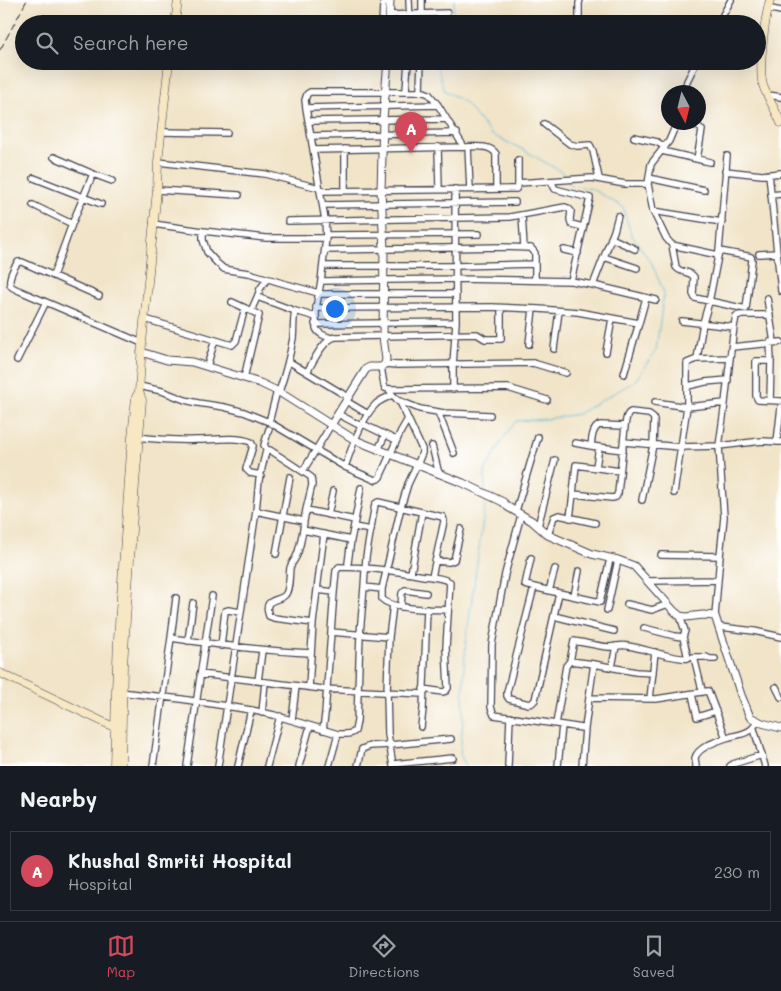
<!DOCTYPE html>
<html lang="en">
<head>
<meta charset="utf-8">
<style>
  body { margin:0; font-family:Mali,sans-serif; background:#20242c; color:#f1f3f6 }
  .compass { position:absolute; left:661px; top:85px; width:45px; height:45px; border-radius:50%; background:#171b24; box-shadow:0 5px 20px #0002; rotate:173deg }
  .you { position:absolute; left:334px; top:308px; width:18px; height:18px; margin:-12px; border:4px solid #fff; border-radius:50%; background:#1a73e8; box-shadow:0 0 0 8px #1a73e833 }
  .badge { display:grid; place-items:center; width:32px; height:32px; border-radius:50%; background:#d1495b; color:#fff; font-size:16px; font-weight:700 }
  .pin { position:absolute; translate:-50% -41px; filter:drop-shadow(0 1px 2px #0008) }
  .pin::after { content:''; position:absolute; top:26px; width:18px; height:15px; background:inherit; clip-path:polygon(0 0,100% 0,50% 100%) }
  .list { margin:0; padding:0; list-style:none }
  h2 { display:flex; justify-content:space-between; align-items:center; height:65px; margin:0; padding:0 20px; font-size:21px }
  h2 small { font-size:16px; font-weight:400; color:#9ea1a6 }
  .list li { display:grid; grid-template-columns:32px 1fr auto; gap:15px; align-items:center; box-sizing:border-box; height:80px; margin:0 10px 10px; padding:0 10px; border:1px solid #363941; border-radius:0px }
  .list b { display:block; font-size:19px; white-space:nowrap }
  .list p { margin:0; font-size:16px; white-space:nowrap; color:#9ea1a6 }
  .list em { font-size:16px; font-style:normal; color:#9ea1a6 }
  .icon { flex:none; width:28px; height:28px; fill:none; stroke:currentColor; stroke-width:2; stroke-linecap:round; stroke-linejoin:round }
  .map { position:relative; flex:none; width:781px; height:766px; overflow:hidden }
  .search { position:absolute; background:#171b24; box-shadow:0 5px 20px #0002; left:15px; right:15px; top:15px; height:55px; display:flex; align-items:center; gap:12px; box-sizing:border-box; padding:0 18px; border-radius:28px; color:#9ea1a6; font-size:19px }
  .sheet { height:155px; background:#171b24 }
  nav { display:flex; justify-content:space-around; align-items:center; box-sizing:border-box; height:70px; border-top:1px solid #363941; background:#171b24; font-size:14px; color:#9ea1a6 }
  nav a { display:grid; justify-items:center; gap:2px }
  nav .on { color:#d1495b }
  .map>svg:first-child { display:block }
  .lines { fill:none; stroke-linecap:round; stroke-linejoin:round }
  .stream { stroke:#5bb7d9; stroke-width:1 }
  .minor-casing { stroke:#413f50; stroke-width:8 }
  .tertiary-casing { stroke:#413f50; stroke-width:9 }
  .secondary-casing { stroke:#413f50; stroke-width:9 }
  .minor { stroke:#fff; stroke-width:5.5 }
  .tertiary { stroke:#fff; stroke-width:7 }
  .secondary { stroke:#f7e8c3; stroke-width:8 }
  .rail { stroke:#22223b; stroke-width:1; stroke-dasharray:8 4; stroke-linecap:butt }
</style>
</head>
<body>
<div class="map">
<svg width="781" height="766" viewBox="0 0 781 766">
  <rect width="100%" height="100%" fill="#fff"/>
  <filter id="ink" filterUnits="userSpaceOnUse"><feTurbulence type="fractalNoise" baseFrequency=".02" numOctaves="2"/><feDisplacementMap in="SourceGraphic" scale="10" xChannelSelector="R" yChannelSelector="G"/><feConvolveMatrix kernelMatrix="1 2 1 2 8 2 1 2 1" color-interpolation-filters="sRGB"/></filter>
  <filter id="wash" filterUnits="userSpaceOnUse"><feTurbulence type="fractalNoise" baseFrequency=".0096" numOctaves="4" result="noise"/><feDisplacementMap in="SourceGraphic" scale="20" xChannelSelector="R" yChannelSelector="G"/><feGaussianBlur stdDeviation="1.12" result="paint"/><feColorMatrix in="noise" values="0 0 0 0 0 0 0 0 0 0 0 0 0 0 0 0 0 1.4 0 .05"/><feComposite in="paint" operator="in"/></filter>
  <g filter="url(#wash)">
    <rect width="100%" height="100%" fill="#f1e4c8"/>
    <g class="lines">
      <path class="stream" d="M452,24L454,3L455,0
        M439,61L437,65L444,90L465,103L492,135L524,150L565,174L566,177
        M485,491V471L503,439L516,421L547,419L578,414L635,381L656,350L664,293L652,264L631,234L623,207L592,189L571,185L569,182
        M466,766L460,754L463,721L464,668L466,641L486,498"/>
    </g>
  </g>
  <g filter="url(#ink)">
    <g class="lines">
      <g class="minor-casing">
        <path id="minor" d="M409,0L410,24
          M422,0V24
          M768,7L771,9L781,11
          M389,15L447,13
          M579,18V3L580,0
          M382,24L383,5L387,0
          M718,24L731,0
          M406,91L408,61
          M420,91L421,61
          M684,92L687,81L697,61
          M768,95L781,97
          M306,108L438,105
          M309,121L446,119
          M677,122L669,141L651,164L648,184L653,211L666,238L672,245L718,255
          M681,122L699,127L702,130L697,159
          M544,124L570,144L577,146L590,145L593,151L599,178
          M161,132L227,133
          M311,136L457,133
          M634,137L657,142L665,147
          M438,147L439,189
          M464,147L438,105L429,94L424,92H310L307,94L305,100L306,108L325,220L326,238L321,281L456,279L571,281L593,285L656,300
          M468,147L470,189
          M313,150L464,147C474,147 490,144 496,154V189
          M662,151L710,162
          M54,157L93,174L112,181
          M158,162L265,174L319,188
          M725,171L762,175L781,173
          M769,174L781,291
          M34,178L101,204
          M649,178L704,190
          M551,181L555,189L590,198L571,281
          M518,183L592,178L625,184H648
          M157,190L239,195
          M345,190V149
          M320,191L514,189H516L518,186V160
          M771,195L781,194
          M33,205L72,224L53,276
          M323,205L515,202
          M653,211L722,222
          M522,215L524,247
          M288,221L510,217L565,207L568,208L571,211L570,219L571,224L583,227
          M72,224L93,174
          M153,224L203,231L266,238H326
          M203,231V240L207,252L217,263L224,269L235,271L249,273L282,283L322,294H456
          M326,235L479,234
          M611,238L635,249
          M672,245L676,267C681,274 689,270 694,277L693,294L695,298L746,309L752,260L751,257L747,256L719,251
          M325,250L504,247L531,248L535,253V280
          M564,250L578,253
          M759,254L777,253
          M604,257L637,268
          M323,266H456L535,264
          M267,279L260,289L258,295L260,298L295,311L316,317
          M321,281L316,308V328C318,334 325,336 331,338
          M593,285L614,231L618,216
          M99,296L22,262H18C14,267 6,281 12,287C13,288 18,290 20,291L142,343
          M767,298L774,342
          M316,308L492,307L539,309L578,312L639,323L624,374
          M251,311L258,295
          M145,319L232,345L236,341L245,308L232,302
          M682,321L734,327L730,358L697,359
          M639,323L646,298
          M315,324L456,322
          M734,327L736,316L739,315H770
          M770,342L771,361H756V396L758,400L781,401
          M529,344L533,309
          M732,347L781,342
          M554,349L559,311
          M606,352L612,319
          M17,360L46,302
          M288,361L348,397
          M385,364L397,365L533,363L566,373
          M207,366L215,340
          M381,367L384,385L385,388L389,389L508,388L547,400
          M307,372C313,362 323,340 335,337L477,334L485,339H501V308
          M244,378L259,315L245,308
          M139,386L162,391L185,400L198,403L224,407L244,412L269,422L345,467L375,480L378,479L380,477L401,431L408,419
          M688,386L705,382L728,380
          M389,389L391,393L401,404L422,449V453L417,465L408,484L401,507L382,589V599C393,610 432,609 448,610
          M453,389V365L456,322L455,189
          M279,392C285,374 290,356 293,338C294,329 293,320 295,311
          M770,400L771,361
          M346,401L368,414
          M400,401L420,409L444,413L490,415
          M655,402L687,407L674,493
          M725,403L730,358
          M438,412L454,453
          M338,414L361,426
          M269,422L277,391
          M363,424L396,440
          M625,426C626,420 626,414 631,412L649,414L653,417L654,420L653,445L642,500
          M136,437C156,439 176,441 196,440C212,440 236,436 251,442L253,446L246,469L250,473L261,475
          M624,442L680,447L719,446L762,441L781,442
          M777,442L781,407
          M575,443L591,446
          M432,446L439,474
          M267,450L264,445L269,429
          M378,450L385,435
          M345,467C351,449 362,418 375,405C379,400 387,398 392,395
          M596,467L599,447
          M303,471L331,425
          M620,471L576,465L573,494L612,498L616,497L618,493L625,426L600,425C592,428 592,439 591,446L623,450
          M256,511L304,521L306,510L355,520L351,540L303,530L304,521
          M516,511L538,437
          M328,515L333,491
          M521,515L505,574L492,644L491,707L494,715L556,724L566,666L570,661L574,641C586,643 597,646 609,647C615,647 621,644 628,646C644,648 674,660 688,658L683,637L685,631L680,616
          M570,518L573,494
          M355,520L361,488
          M538,526L555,460
          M354,527L371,530
          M303,530C301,539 300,549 296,557C294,561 291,564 290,568C289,575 290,590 285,595C279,602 262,597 269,616L274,618L313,623L309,687
          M324,534L317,590L334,592L331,632L389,637
          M548,535L554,517L559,515L595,523
          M276,554L290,477
          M720,556L724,517L719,446L725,403L687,407V363L697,359L703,323L709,302L719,251L727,156
          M531,558L525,585L559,593L535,700L532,703L529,704L509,699L507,696V692L534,587
          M435,561L449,562L454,560L461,529
          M348,563L351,540
          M411,573L422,512
          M648,581L718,580L720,556L661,555
          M364,587L382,589
          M549,591L555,569
          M334,592L336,571L339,567C368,567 396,571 424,576C433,577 443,578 450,582L446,648L448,688L446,691L443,692L423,689
          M559,593L600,602L610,559
          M574,596L579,571
          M627,604L652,610L668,604
          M393,605L389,637L387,692L388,734L393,766
          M401,607L402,593L405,590L426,593
          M607,610L618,560
          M554,616L614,631
          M715,616L718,580
          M313,623L317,590
          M720,627L754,631L781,637
          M644,628L675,636L683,637
          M171,638L176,598
          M188,641L193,603
          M221,646L225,611L228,610L241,612
          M693,657H706L710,659H715
          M694,657L702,690L703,692
          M570,661L594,664L589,698
          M594,664L636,672L653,673
          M612,667L616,646
          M200,674L323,689L423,694
          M258,681L262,651
          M776,687L781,697
          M120,692L181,699L251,710L274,715L338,734H347L352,733L355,731L357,721L360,634L364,587L366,557L375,504L378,502L443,517L444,521L432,577
          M692,694L697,717L716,711
          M650,699L655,652
          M262,713L265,682
          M292,720L296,686
          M556,724L582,728H585L589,698L656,699L708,691L726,738C717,741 698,747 695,758C695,760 696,763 696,766
          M421,727L423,709L427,609
          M754,729L765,766
          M323,730L325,714L331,632
          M726,738C736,735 750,734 755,725
          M393,764L453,758
          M153,766L171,638C218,645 264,651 311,653
          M187,766L212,596
          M218,766L256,511L259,480L266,451L267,450H270L311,477L312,485L306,510
          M238,766L251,710
          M267,766L280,716
          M299,766L310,726
          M329,766L338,734
          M358,766L362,749L370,746L390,745L451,739
          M508,766L510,717
          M558,766L562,725
          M582,766L585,728
          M730,766L733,764L762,755"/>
      </g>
      <g class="tertiary-casing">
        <path id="tertiary" d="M389,24L390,0
          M141,352L167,360L192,362L260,383L279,392L355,440L463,483L503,502L508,507L532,521L548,535L592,554L618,560L634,566L674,611L680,616L686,617L703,615L715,616L741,695L750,717L762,723L781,728
          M331,425L366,369L370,367H381L385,364L386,359L383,337L384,249L381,190L383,119L388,61"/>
      </g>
      <g class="secondary-casing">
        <path id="secondary" d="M770,0C765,18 757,72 764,88C769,100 776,111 781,123
          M175,24L178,0
          M0,673L118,729
          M114,766L116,691L118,639L132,437L136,397L139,392
          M121,766L123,665L135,484L142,400L139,392L142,343L157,190L158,162L169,61"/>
      </g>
      <use href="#minor" class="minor"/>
      <use href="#tertiary" class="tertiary"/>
      <use href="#secondary" class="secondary"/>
      <path class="rail" d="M0,50L27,0"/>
    </g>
  </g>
</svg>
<svg class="compass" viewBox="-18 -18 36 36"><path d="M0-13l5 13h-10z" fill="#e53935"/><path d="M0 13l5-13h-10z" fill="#9ea1a6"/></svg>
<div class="you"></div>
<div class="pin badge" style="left:411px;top:153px">A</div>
<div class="search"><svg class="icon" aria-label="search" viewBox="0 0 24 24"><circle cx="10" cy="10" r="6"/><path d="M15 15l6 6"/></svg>Search here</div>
</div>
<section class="sheet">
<h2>Nearby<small></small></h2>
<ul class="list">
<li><span class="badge">A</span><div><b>Khushal Smriti Hospital</b><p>Hospital</p></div><em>230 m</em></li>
</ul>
</section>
<nav>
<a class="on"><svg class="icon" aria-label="map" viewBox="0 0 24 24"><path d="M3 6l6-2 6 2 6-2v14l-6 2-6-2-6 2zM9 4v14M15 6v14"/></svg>Map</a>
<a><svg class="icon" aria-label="directions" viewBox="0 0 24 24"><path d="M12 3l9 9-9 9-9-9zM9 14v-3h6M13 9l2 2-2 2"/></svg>Directions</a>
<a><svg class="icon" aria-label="saved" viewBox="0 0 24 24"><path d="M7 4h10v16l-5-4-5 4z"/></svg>Saved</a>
</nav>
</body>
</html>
